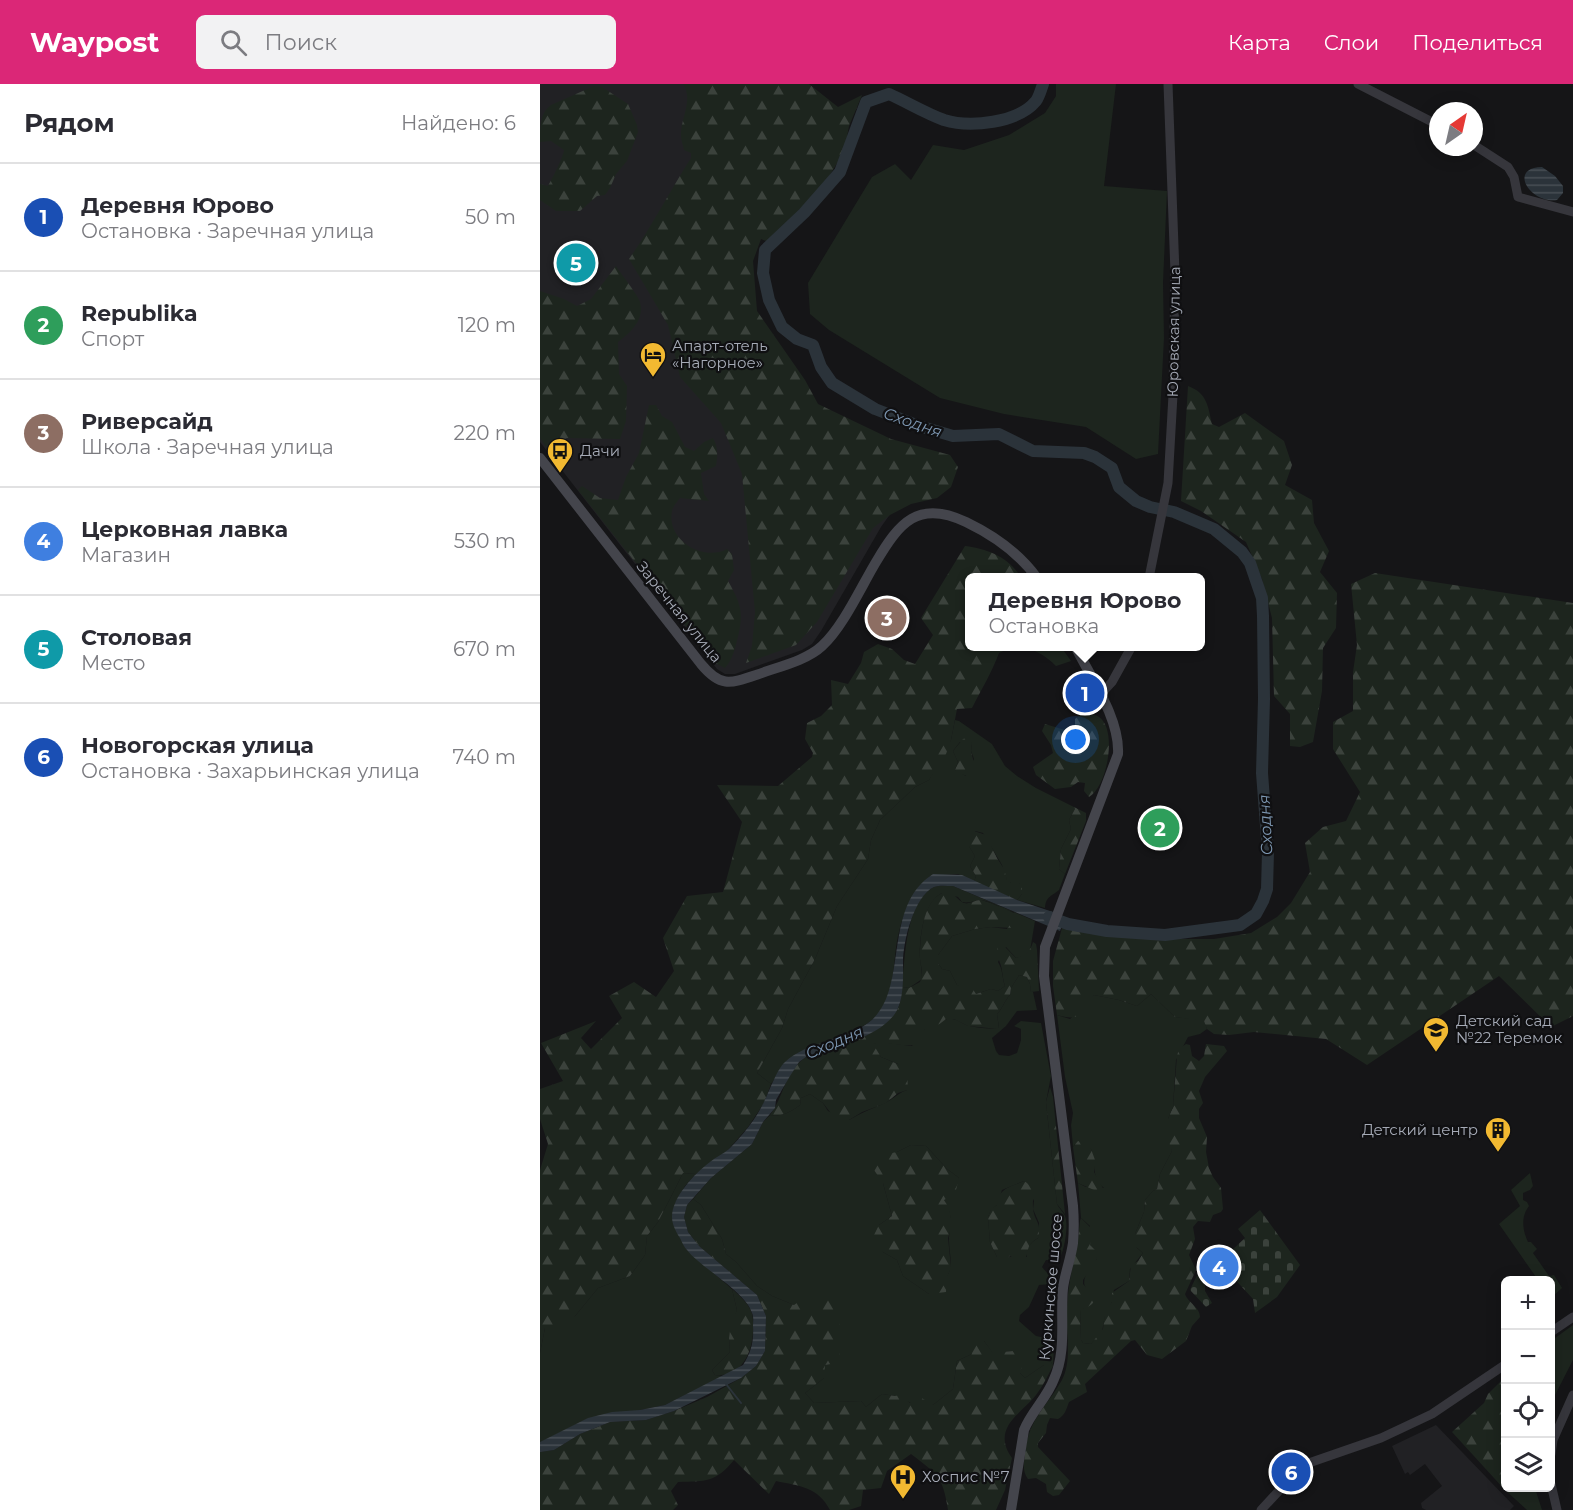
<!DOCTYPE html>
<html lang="ru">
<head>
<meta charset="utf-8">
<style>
  body { margin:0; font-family:Montserrat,sans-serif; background:#f2f2f3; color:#2b2b33 }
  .controls { position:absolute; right:18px; bottom:18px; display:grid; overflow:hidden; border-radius:9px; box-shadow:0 3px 15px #0003 }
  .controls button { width:54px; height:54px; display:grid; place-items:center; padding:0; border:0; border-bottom:2px solid #e1e1e2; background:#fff; color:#2b2b33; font:30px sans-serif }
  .compass { position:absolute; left:889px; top:18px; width:54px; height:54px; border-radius:50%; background:#fff; box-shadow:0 3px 15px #0003; rotate:34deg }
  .you { position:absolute; left:536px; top:656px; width:21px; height:21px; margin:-15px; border:4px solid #fff; border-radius:50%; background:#1a73e8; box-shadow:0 0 0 9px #1a73e833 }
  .badge { display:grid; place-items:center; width:39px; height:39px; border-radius:50%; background:#db2777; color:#fff; font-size:20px; font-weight:700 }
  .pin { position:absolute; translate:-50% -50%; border:3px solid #fff; box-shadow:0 2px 6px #0006 }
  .popup { position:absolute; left:425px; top:489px; width:240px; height:78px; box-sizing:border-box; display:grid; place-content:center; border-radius:9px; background:#fff; filter:drop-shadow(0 2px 4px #0005); font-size:20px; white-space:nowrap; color:#7c7c81 }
  .popup b { font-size:22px; color:#2b2b33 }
  .popup::after { content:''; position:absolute; left:50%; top:100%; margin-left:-12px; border:12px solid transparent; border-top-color:#fff }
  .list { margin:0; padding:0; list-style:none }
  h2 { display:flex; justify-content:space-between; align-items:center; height:78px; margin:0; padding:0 24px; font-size:26px }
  h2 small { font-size:20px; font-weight:400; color:#7c7c81 }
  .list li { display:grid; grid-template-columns:39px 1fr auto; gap:18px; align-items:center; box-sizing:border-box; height:108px; padding:0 24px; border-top:2px solid #e1e1e2 }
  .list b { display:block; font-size:22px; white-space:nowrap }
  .list p { margin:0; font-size:20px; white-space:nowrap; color:#7c7c81 }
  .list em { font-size:20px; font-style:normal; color:#7c7c81 }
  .icon { flex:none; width:33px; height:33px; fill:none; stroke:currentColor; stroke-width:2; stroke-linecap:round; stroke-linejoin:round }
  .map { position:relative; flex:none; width:1033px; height:1426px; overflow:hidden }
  header { display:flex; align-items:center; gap:36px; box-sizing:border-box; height:84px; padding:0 30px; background:#db2777; color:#fff }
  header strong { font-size:28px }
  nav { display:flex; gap:33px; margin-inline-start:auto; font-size:21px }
  .search { width:420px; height:54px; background:#f2f2f3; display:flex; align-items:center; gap:15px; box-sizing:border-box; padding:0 21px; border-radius:9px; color:#7c7c81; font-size:22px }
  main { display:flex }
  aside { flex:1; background:#fff }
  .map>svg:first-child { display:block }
  .built { fill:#212124 }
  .green { fill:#1d251e; fill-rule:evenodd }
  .forest { fill:url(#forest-firs) }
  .cemetery { fill:url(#cemetery-stones) }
  .water { fill:url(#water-rules) }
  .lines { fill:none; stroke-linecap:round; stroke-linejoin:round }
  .stream { stroke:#2b333a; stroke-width:2 }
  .river { stroke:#2b333a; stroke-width:12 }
  .tertiary { stroke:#36363c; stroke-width:9 }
  .secondary { stroke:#44454c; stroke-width:10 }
  .labels { text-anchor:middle; stroke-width:4.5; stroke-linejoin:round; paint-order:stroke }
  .street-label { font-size:15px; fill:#a6abb7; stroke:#101012 }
  .poi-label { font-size:15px; fill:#a6abb7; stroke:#101012; text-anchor:start }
  .water-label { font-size:16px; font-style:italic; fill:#7d97b2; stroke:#101012 }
</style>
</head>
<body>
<header>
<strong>Waypost</strong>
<div class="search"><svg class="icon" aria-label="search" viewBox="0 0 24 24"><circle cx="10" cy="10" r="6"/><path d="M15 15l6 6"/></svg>Поиск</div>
<nav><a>Карта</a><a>Слои</a><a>Поделиться</a></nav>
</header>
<main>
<aside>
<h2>Рядом<small>Найдено: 6</small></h2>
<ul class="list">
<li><span class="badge" style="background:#1a4fb4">1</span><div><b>Деревня Юрово</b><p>Остановка · Заречная улица</p></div><em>50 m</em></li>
<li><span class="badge" style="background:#2e9e5b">2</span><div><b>Republika</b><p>Спорт</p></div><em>120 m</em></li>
<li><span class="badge" style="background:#8d6e63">3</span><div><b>Риверсайд</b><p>Школа · Заречная улица</p></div><em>220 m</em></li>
<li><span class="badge" style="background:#3f7fe0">4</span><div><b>Церковная лавка</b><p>Магазин</p></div><em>530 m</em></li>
<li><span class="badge" style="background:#0f9aa8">5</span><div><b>Столовая</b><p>Место</p></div><em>670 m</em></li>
<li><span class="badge" style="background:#1a4fb4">6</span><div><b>Новогорская улица</b><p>Остановка · Захарьинская улица</p></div><em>740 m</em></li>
</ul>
</aside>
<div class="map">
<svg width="1033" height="1426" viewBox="0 0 1033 1426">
  <defs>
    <pattern id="forest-firs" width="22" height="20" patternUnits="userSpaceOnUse" patternTransform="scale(1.5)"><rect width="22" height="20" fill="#1d251e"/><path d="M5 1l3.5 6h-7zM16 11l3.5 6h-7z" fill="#3b423c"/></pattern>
    <pattern id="cemetery-stones" width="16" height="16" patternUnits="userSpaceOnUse" patternTransform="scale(1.5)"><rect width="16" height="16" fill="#1d251e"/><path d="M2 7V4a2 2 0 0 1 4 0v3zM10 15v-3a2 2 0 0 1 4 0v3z" fill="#3b423c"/></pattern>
    <pattern id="water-rules" width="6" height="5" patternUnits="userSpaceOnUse" patternTransform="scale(1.5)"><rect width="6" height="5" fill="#2b333a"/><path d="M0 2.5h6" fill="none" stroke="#474e54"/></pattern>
  </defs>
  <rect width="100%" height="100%" fill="#151517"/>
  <path class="built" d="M0,0H160L217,279L371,401L341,443L281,547L272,560L262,566L195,590H185L177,585L0,358Z
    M896,1341L974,1422L970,1426H886L882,1424L881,1419L902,1402L885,1380L870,1391L868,1388L865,1390L852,1362Z"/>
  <path class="green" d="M516,0H576L564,102L627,107L623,199L624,254L618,370L596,375L546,343L464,330L400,314L289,246L270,230L268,199L332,93L355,80L371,96L393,61L424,66L469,51L505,29L516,12Z
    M415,636L419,637L452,660L465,682L477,692L496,704L534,723L535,725L529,736L531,745L521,765L519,785L525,790L519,806C511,813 506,812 505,824L477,816L482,810L479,799H471L467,797L462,781L443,749L435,747L429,762L435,772L430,782L436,792L434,798L418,790L390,792C375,810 364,824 359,848C352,874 357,905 340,928C321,952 274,958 247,977C240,982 237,993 231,1000L217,989L242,944L248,925L275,875L297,822L328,775L331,756L340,736L375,703L389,696L411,656ZM420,658L432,659L431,667L434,675L426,692L415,686L418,678L413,667Z
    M413,802L495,837L490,867L484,872L476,874L466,863L458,878C463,886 462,893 465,902L458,907L451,905L436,910L417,901L410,887L402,885L398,879V871L412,852L435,845L451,843L467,845L474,828C463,826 456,820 446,817C437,814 431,820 422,818L418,813L402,809C383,819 379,855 380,875C381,882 382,888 382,895L369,904L362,903C365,877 365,817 394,803C399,801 407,802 413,802Z
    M479,891L487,893L490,900L491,908H493L497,926L477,927L466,942L452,954L456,967L459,971L469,972L477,969L481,956V945L474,942L481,937L501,939L511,992L506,1018L517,1120C519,1124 524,1129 525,1132C529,1142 524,1170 518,1177L506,1176L502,1183L509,1191L511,1200L499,1201L489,1223L480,1231L479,1237L496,1252L506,1254L514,1263L513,1282L509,1274L504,1281L485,1294L480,1289L473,1267L453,1270L444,1257V1249L432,1270L417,1277L413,1305L393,1321L371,1319L355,1312L342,1310L326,1323L321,1317L274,1319L265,1309L284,1294L274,1219L254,1221L232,1212L217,1202L196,1178L186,1170L182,1155L161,1121L153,1115L171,1094L212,1060L223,1038L230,1031C242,1033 250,1028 260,1021L261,1014L270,1010L283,1019L288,1027L309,1036C321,1029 333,1024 345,1019C353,1015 358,1009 367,1006L358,980L341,973L332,960L340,958L372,962L385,945C396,944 401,933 412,935C418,935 423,941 430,942C438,944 450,945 459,944L457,930C463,924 464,917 470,911L471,904ZM371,1061L386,1062L407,1085L419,1094L404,1116C415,1137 409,1138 409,1157C409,1166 412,1177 410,1185C408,1195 396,1203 389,1210L363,1192L357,1176L343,1168L339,1141L352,1132L343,1099L357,1068ZM484,1097L494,1117L493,1125L499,1139L498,1154C490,1159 486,1163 487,1173H457L450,1158L448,1133L451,1126L457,1121L462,1106Z
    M611,910L635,933L664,936L667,945L660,950L648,953L636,976L633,1023L628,1035L632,1067L620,1090L617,1105L613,1107L605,1116L604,1128L595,1150L597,1164L603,1169L590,1185L589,1197L574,1206L572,1218L565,1232L562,1248L551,1260L543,1259L541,1256L540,1225L544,1224L546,1204C540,1196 550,1182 557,1175L550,1161V1142L541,1134L538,1099L546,1103L564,1104C551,1093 556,1080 551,1065L535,1060L533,1063L531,1041L533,1029L525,993L517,931L530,935L554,911L579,916L597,922Z
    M143,1089L156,1090L145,1102L135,1120L132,1133L147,1166L192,1205L197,1226L189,1254L190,1268L172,1286L175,1291L184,1292L125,1321L100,1326L0,1358V1269L5,1244L35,1232L58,1204L90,1192L105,1171L107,1152L118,1138Z
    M990,1089L993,1102L990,1106L983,1109V1116L987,1118L989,1122C981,1132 982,1145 988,1158H991L997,1165L993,1169L1009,1192L1014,1191L1022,1204L1011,1214V1196H998L959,1140L980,1122L971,1106Z
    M1033,1241V1276L1013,1315L1011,1310V1257Z
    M971,1404H995L1002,1426H987L965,1406Z"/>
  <path class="forest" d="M143,0H269L298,23L322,11L309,42L304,68L288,94L263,124L229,158L221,155L213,177L217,227L265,296L278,320L351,355L410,371L418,383L411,403L397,414L371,420L350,431L333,444L277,538L256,561L206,579L212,562L215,528L202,390L181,339L140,293L128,241L89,175C112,142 130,107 151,74V69L144,66C143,61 141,56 141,52C140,35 154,16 143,0Z
    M54,2L62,3L88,20L97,41L98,48L87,77L76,90L70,104L65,111L57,112L40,127H16L0,116V100L8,102C12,95 23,74 24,66L11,57L0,58C0,43 0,29 11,21Z
    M76,182C81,190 98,211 100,218C105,236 90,249 78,258L79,290L87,302L86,337L80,355L27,354L6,363L0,354V207L24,215L37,222L51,215Z
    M648,302C667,309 668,322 672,340L679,343L705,329L744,357L752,381L745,401L772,416L774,439L789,467L780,488L797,509L796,544L783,564L782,607L773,658L760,663L750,662V630L734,612L732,534L722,495L706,458L661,427L641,417Z
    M109,321H116L122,332L132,338L145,363L154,367L164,358L173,354C178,363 178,371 176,382L161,389L164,410L169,417L140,414C137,418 133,422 132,427C126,456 163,478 187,465L192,470L194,486L188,497C202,522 204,529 197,557C194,568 192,576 185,584L175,579L38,406L42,402L60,414L78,416L86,393L99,369Z
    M425,462C448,465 468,473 481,493L430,494V562L472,563L459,569C452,588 441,606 432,624L417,625L411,656L406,670L389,696L375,703L340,736L331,756L328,775L297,822L275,875L248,925L242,944L217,989L231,1000L224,1019L208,1043L187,1067L156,1090L143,1089L118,1138L107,1152L105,1171L90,1192L58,1204L35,1232L20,1244H5L0,1269V1086L8,1060L0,1035V1005L23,997L1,959L56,937L41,954L51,965L82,934L69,912L94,898L116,913L134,887L123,854L147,812L183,808L202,738L177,701L238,702L272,673L273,669L265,655L267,639L281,632L292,621L291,596L308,600L321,579L324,568L338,560L352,565L364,576L375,580L393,551L381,534Z
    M835,489L1033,519V932L1011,943L959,892L827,981L786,955L714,948L689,951L674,950L667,945L664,937L635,933L611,910L597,922L579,916L554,911C542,929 541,938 517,931L513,902V877L522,844L615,855H674L711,849L737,833L751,819L770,788L765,759L783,743L806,737L820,708L793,665V638L813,627V588L817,561L811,500Z
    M480,563H521L531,577L516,582C505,571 495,565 480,563Z
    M541,630C547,631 554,629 559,633C578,646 567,703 549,713L544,707L545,699L538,698L531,703L515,705L496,691L493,683L513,669L511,661L502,647L505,640L528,647L535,643V635Z
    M427,654L432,659L431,667L435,683L430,693L418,689L415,686L418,678L413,667L423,655Z
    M534,723L546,729V737L525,790L519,785L521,765L531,745L529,736L535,725Z
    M431,746L446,751L457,774L464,785L467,796L471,799H479L482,802V810L477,816L434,798L436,792L430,782L435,772L427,759L425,750Z
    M402,809H411C415,811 418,816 422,818C428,822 434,816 440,816C445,816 475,829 480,832L481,840L474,844L451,843L435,845L412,852L398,871V879L402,885L410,887L417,901L432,904L436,910L451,905L458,907L465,902C463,896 463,892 462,887C461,876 455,874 458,862L465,863L476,874C486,871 490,868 493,858L496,860L497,866L499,907L491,908L490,900L487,893L479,891L471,904L470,911C464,917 463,924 457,930L459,945L428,942L414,935H406L393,945H385L380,960C364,964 348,957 333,960L341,973L367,984C366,993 369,998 367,1006L358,1009L346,1019L322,1028L309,1036L301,1037L294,1033L283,1019L270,1010L261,1014L260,1021C250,1028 242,1033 230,1031C244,1013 244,988 266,973C297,962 337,955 357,926C361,920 361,910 362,903L369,904L380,898C384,890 381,883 380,875C380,854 382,819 402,809Z
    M646,960L650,961L652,972L659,977L664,972L666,960L684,962L687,967L665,993L659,1007L663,1019L659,1025V1034L667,1053L666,1068L669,1084L673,1093L681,1104L683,1125L681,1128L673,1131L670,1138L658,1137L653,1143L655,1155L649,1171L656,1186L645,1210C648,1219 660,1223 660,1233L652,1242L646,1257L622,1275L607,1271L595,1256L591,1257L545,1300L547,1308L529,1318C526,1326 525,1331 518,1335L510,1334L507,1341L506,1349L498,1359V1363L530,1397L519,1411L513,1412L507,1408L506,1400L496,1394L488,1395C482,1387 484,1379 485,1369C489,1334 506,1324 522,1296C533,1275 525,1246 527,1223C528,1194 538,1166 540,1137L541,1134L552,1145L550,1161L556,1167L557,1175L543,1196V1200C554,1213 562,1219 540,1226L541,1256L543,1259L551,1260L563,1245L565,1228L572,1218V1209L589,1197L591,1181L598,1177L603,1169L594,1161L595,1150L604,1128L605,1116L613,1107L617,1105L620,1090L632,1067L628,1056V1035L633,1023L637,972L639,965Z
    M510,1003L513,1013L525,1130L517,1120L506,1018Z
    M538,1057L546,1059L551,1065L555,1076L554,1088L565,1108L561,1109L538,1099L533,1063Z
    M371,1061L386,1062L407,1085L419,1094L415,1110L404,1116L409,1124L412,1140L408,1154L411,1184L407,1193L406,1208L389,1210L363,1192L357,1176L343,1168L332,1155L339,1141L352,1132L343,1099L334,1086L342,1071L357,1068Z
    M484,1097C497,1105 492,1112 493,1124C494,1138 502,1137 498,1154C485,1162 490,1165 485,1176H477L470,1172L464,1176L457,1173L450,1158L448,1133L451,1125L457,1121C458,1104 471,1103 484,1097Z
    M153,1115L161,1121L182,1155L186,1170L196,1178L217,1202L232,1212L254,1221L264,1214L274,1219L282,1213L291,1215C300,1240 306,1253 297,1279L285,1281L284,1294L265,1309L274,1319L321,1317L326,1323L342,1310L355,1312L360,1311L370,1319L377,1311L393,1321L413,1305L417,1277L432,1270L430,1256L444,1248V1257L453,1269L473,1267L483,1278L480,1289L485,1294L504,1281V1275L509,1274L513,1282C508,1291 503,1302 496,1311C480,1331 451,1344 472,1374L465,1406L456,1426H408C403,1392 397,1390 371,1370L347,1387L341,1404L323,1406L321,1422L309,1426H290C278,1403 260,1402 236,1397L229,1410L194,1376C175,1399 166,1397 138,1398L131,1407L138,1421L133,1426H0V1368L14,1366L40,1350L70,1338L106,1336L134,1327L167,1313L201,1294L216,1282L225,1267L226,1232L217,1211L159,1162L148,1148L144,1133L147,1121Z
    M192,1205C199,1211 207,1218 211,1227C213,1231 213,1236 213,1241C214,1264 204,1294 175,1291L172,1286L190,1268L189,1254L191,1240L197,1226Z
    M965,1293L966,1404H971L965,1406L912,1348L944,1319L948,1310Z"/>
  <path class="cemetery" d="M720,1126L760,1181L737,1213L715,1229L713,1215L690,1190L697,1177L690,1168L705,1154L698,1145Z
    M665,1180V1207L672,1219L666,1223L650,1206L658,1189Z"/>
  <path class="water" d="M1002,83L1015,92L1023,102V109L1017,116C991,120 967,84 1002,83Z
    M393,790L422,791L477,816L519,830L524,835L520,847L413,802C407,802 399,801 394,803C374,812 363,858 363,878C363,892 364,910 358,924C346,952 292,964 266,973L259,978L250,992L236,1016L235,1024L223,1038L212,1060L171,1094L147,1121L144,1133L148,1148L159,1162L217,1211L226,1232L225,1267L216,1282L201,1294L134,1327L106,1336L70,1338L40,1350L14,1366L0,1368V1358L48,1334L72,1328L100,1326L125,1321L203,1281C211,1268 214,1258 213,1242C213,1238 214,1233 212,1229C206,1208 161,1184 147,1166C144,1163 142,1158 140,1154C136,1148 132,1140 132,1133C132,1113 155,1089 170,1078C176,1073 183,1070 189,1065C202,1052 216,1035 224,1018C229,1008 237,985 245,978C268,957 303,957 328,939C371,908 340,824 393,790Z"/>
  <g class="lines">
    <path class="stream" d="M186,1300L201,1319"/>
    <path class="river" d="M503,0C501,6 499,13 496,17C478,39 430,44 404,36C385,29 367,18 349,10L326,18L300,88L264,129L225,166L223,189L229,216L242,243L257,255L273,261L281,283L292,299L335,325L379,342L413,352L459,350L493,367L544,369L555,373L572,384L579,403L596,417L610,423L634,428L674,445L702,468L710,479L722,514L723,532L724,615L722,689L728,768L727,805L723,817L716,830L700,841L625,851L567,847L528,840L509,833"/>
    <path class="tertiary" d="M818,0L898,41
      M934,61L968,83L974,93L978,113L1033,128
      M609,494L628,399L633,311L635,189L628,0
      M560,611L572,598L592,562
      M1011,1248L1033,1233
      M1011,1370L1013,1356L1033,1311
      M1011,1400L1017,1426
      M721,1426L763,1381L841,1354L892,1330L966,1280"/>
    <path class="secondary" d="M0,374L161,580C180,603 189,600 216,591C237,583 266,577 282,562C303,543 321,503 336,478C359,439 378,415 426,438C453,451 479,469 497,494
      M471,1426L484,1346C491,1328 507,1314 514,1295C527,1266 520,1235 523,1204C525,1189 531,1174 533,1159C534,1147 534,1135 533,1122L504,892L505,863L578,670C580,635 551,594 535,562"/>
  </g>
  <defs>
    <g id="hotel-pin" transform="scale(1.35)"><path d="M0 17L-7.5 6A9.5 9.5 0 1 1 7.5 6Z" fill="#f2b931" stroke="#101012"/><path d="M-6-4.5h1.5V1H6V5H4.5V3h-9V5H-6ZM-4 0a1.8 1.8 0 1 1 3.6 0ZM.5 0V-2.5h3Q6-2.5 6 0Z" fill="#111"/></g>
    <g id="bus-pin" transform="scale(1.35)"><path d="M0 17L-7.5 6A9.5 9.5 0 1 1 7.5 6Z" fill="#f2b931" stroke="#101012"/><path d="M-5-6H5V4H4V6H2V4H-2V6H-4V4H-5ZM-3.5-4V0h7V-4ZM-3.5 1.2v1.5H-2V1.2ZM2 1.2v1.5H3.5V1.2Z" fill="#111"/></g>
    <g id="school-pin" transform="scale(1.35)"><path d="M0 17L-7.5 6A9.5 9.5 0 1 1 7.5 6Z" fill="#f2b931" stroke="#101012"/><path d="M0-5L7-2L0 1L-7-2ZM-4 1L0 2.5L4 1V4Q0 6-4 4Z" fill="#111"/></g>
    <g id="building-pin" transform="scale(1.35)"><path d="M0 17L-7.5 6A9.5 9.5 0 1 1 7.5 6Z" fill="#f2b931" stroke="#101012"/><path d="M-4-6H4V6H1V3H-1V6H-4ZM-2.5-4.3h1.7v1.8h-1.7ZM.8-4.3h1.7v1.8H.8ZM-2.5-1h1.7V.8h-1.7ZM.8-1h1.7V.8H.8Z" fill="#111"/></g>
    <g id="hospital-pin" transform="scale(1.35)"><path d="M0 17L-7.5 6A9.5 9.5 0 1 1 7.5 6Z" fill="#f2b931" stroke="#101012"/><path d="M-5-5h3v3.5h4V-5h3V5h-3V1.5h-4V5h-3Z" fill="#111"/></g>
  </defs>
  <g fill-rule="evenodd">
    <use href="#hotel-pin" x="113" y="271"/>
    <use href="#bus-pin" x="20" y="367"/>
    <use href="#school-pin" x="896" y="946"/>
    <use href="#building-pin" x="958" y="1046"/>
    <use href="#hospital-pin" x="363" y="1393"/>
  </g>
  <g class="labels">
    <g class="street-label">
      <text transform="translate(634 248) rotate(-89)" y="5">Юровская улица</text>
      <text transform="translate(139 528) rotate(51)" y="5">Заречная улица</text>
      <text transform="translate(511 1203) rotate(-85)" y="5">Куркинское шоссе</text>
    </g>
    <g class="poi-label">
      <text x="132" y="267">Апарт-отель<tspan x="132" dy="17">«Нагорное»</tspan></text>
      <text x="40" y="372">Дачи</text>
      <text x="916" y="942">Детский сад<tspan x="916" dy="17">№22 Теремок</tspan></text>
      <text x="938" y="1051" text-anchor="end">Детский центр</text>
      <text x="382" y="1398">Хоспис №7</text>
    </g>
    <g class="water-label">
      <text transform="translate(373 338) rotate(19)" y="6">Сходня</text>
      <text transform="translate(725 741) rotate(-93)" y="6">Сходня</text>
      <text transform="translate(294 958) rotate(-23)" y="6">Сходня</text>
    </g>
  </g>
</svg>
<div class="controls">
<button>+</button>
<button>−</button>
<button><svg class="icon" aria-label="locate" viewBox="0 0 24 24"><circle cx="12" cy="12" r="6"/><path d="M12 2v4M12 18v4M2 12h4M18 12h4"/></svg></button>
<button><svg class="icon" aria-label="layers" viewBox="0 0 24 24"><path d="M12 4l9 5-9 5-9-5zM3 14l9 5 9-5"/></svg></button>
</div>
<svg class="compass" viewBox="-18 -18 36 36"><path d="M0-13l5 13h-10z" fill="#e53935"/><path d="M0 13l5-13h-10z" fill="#7c7c81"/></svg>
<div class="you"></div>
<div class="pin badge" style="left:545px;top:609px;background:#1a4fb4">1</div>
<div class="popup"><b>Деревня Юрово</b>Остановка</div>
<div class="pin badge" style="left:620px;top:744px;background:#2e9e5b">2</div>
<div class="pin badge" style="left:347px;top:534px;background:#8d6e63">3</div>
<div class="pin badge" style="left:679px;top:1183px;background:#3f7fe0">4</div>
<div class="pin badge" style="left:36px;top:179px;background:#0f9aa8">5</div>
<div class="pin badge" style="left:751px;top:1388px;background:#1a4fb4">6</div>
</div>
</main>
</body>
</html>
